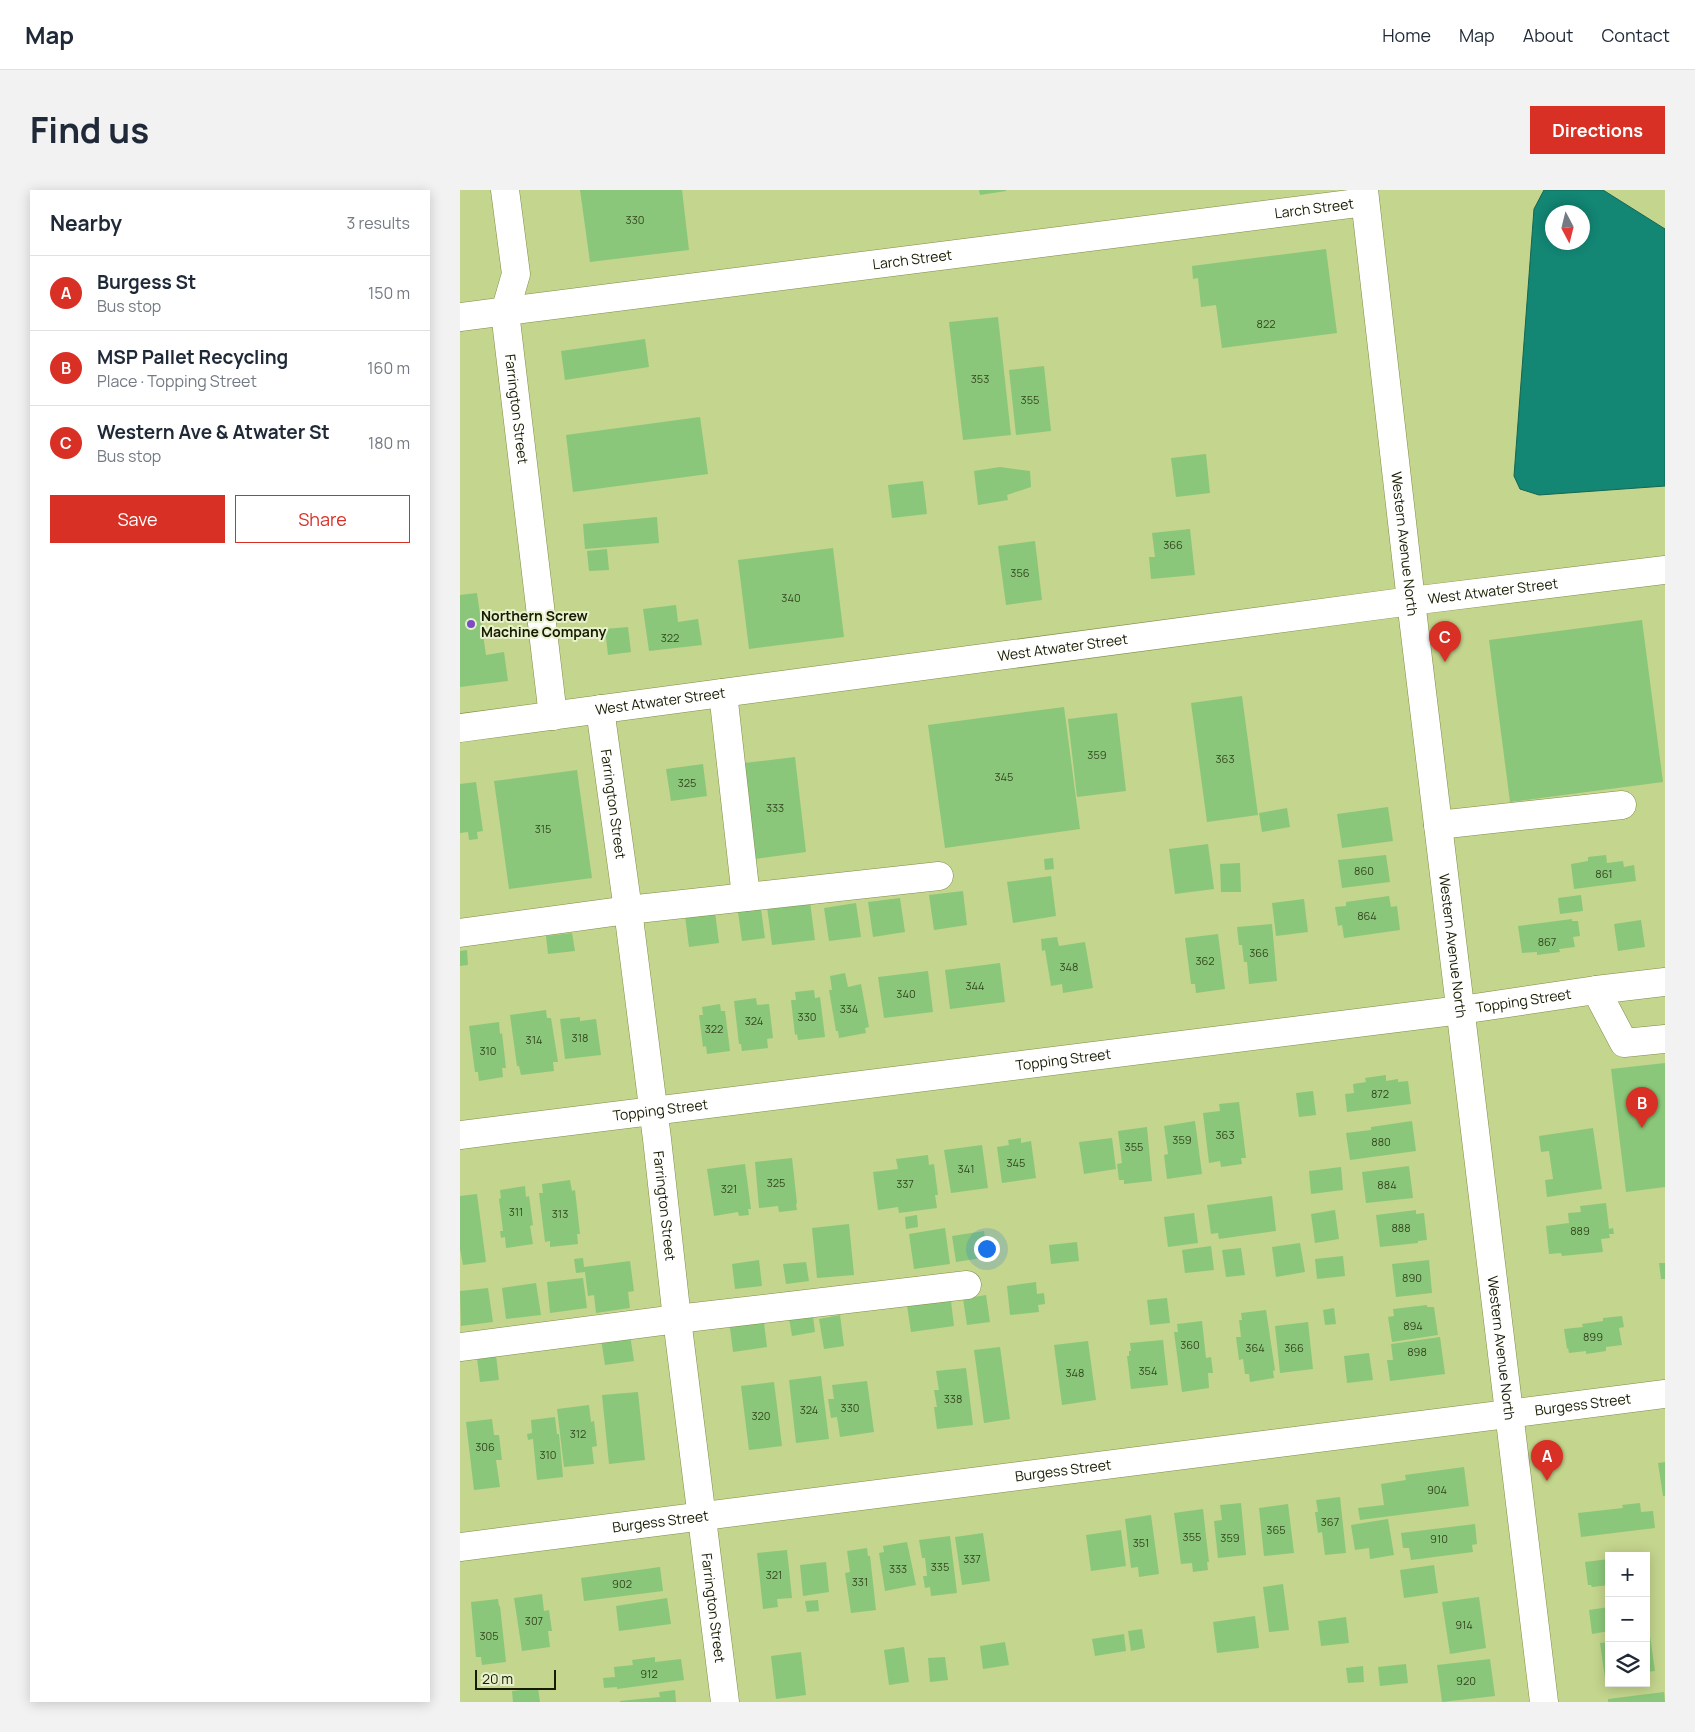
<!DOCTYPE html>
<html lang="en">
<head>
<meta charset="utf-8">
<style>
  body { margin:0; font-family:Manrope,sans-serif; background:#f2f2f3; color:#1f2937 }
  .controls { position:absolute; right:15px; bottom:15px; display:grid; overflow:hidden; border-radius:0px; box-shadow:0 2px 12px #0003 }
  .controls button { width:45px; height:45px; display:grid; place-items:center; padding:0; border:0; border-bottom:1px solid #e0e1e3; background:#fff; color:#1f2937; font:25px sans-serif }
  .compass { position:absolute; left:1085px; top:15px; width:45px; height:45px; border-radius:50%; background:#fff; box-shadow:0 2px 12px #0003; rotate:173deg }
  .scale { position:absolute; left:15px; bottom:12px; width:81px; box-sizing:border-box; padding-left:5px; border:2px solid #171c01; border-top:0; font-size:14px; line-height:18px; white-space:nowrap; color:#171c01; -webkit-text-stroke:4px #e8f1cd; paint-order:stroke }
  .you { position:absolute; left:526px; top:1058px; width:18px; height:18px; margin:-12px; border:4px solid #fff; border-radius:50%; background:#1a73e8; box-shadow:0 0 0 8px #1a73e833 }
  .badge { display:grid; place-items:center; width:32px; height:32px; border-radius:50%; background:#d93025; color:#fff; font-size:16px; font-weight:700 }
  .pin { position:absolute; translate:-50% -41px; filter:drop-shadow(0 1px 2px #0008) }
  .pin::after { content:''; position:absolute; top:26px; width:18px; height:15px; background:inherit; clip-path:polygon(0 0,100% 0,50% 100%) }
  .list { margin:0; padding:0; list-style:none }
  h2 { display:flex; justify-content:space-between; align-items:center; height:65px; margin:0; padding:0 20px; font-size:21px }
  h2 small { font-size:16px; font-weight:400; color:#747a83 }
  .list li { display:grid; grid-template-columns:32px 1fr auto; gap:15px; align-items:center; box-sizing:border-box; height:75px; padding:0 20px; border-top:1px solid #e0e1e3 }
  .list b { display:block; font-size:19px; white-space:nowrap }
  .list p { margin:0; font-size:16px; white-space:nowrap; color:#747a83 }
  .list em { font-size:16px; font-style:normal; color:#747a83 }
  .actions { display:flex; gap:10px; padding:15px 20px }
  .actions a { flex:1; padding:11px 0; border:1px solid #d93025; border-radius:0px; text-align:center; font-size:18px; color:#d93025 }
  .actions .main { background:#d93025; color:#fff }
  .icon { flex:none; width:28px; height:28px; fill:none; stroke:currentColor; stroke-width:2; stroke-linecap:round; stroke-linejoin:round }
  .map { position:relative; flex:none; width:1205px; height:1512px; overflow:hidden; border-radius:0px }
  header { display:flex; align-items:center; gap:30px; box-sizing:border-box; height:70px; padding:0 25px; background:#fff; border-bottom:1px solid #e0e1e3 }
  header strong { font-size:24px }
  nav { display:flex; gap:28px; margin-inline-start:auto; font-size:18px }
  .intro { display:flex; align-items:center; justify-content:space-between; box-sizing:border-box; height:120px; padding:0 30px }
  h1 { margin:0; font-size:35px }
  .button { padding:12px 22px; border-radius:0px; background:#d93025; color:#fff; font-size:18px; font-weight:700 }
  main { display:flex; gap:30px; padding:0 30px }
  aside { flex:1; background:#fff; border-radius:0px; box-shadow:0 2px 12px #0003 }
  .map>svg:first-child { display:block }
  .water { fill:#138674; stroke:#146652; fill-rule:evenodd }
  .building { fill:#8bc77a }
  .lines { fill:none; stroke-linecap:round; stroke-linejoin:round }
  .minor-casing { stroke:#7f8d47; stroke-width:29 }
  .minor { stroke:#fff; stroke-width:28 }
  .poi-dot { fill:#7c4cc4; stroke:#e8f1cd; stroke-width:2 }
  .labels { text-anchor:middle; stroke-width:4; stroke-linejoin:round; paint-order:stroke }
  .number-label { font-size:11px; fill:#34471f }
  .street-label { font-size:14px; fill:#171c01; stroke:#e8f1cd }
  .poi-label { font-size:14px; font-weight:bold; fill:#171c01; stroke:#e8f1cd; text-anchor:start }
</style>
</head>
<body>
<header>
<strong>Map</strong>
<nav><a>Home</a><a>Map</a><a>About</a><a>Contact</a></nav>
</header>
<div class="intro"><h1>Find us</h1><a class="button">Directions</a></div>
<main>
<aside>
<h2>Nearby<small>3 results</small></h2>
<ul class="list">
<li><span class="badge">A</span><div><b>Burgess St</b><p>Bus stop</p></div><em>150 m</em></li>
<li><span class="badge">B</span><div><b>MSP Pallet Recycling</b><p>Place · Topping Street</p></div><em>160 m</em></li>
<li><span class="badge">C</span><div><b>Western Ave &amp; Atwater St</b><p>Bus stop</p></div><em>180 m</em></li>
</ul>
<div class="actions"><a class="main">Save</a><a>Share</a></div>
</aside>
<div class="map">
<svg width="1205" height="1512" viewBox="0 0 1205 1512">
  <rect width="100%" height="100%" fill="#c4d58d"/>
  <path class="water" d="M1084,0H1143L1205,39V296L1079,305L1060,299L1054,286L1074,19ZM1092,22H1122V52H1092Z"/>
  <path class="building" d="M120,0H222L229,60L130,72Z
    M519,0H546V1L520,5Z
    M866,59L877,143L762,158L756,115L741,117L738,88L733,89L732,76Z
    M538,127L551,245L503,250L489,132Z
    M185,149L189,177L105,190L101,161Z
    M584,176L591,241L556,245L549,180Z
    M240,227L248,284L113,302L106,245Z
    M746,264L750,303L716,307L711,268Z
    M540,277L570,281L571,297L547,305L548,310L518,315L514,281Z
    M463,291L467,324L432,328L428,295Z
    M197,327L199,353L125,359L123,334Z
    M730,339L735,385L691,389L689,367H695L692,343Z
    M575,351L582,410L546,415L538,356Z
    M373,358L384,447L289,459L278,370Z
    M147,359L149,380L129,381L127,361Z
    M17,403L26,465L44,462L48,491L0,497V405Z
    M216,415L218,432L238,429L242,455L189,461L183,419Z
    M1182,430L1203,592L1050,612L1029,450Z
    M168,437L171,462L148,465L145,439Z
    M782,506L798,625L747,632L731,513Z
    M604,517L620,639L485,658L468,535Z
    M657,523L666,601L617,607L608,529Z
    M335,567L346,662L295,669L284,573Z
    M243,574L247,606L211,611L206,579Z
    M117,580L132,688L49,699L34,591Z
    M16,592L23,641L17,642L18,649L9,650L8,642L0,643V594Z
    M928,617L933,651L882,658L877,624Z
    M827,618L830,637L802,642L799,623Z
    M748,654L754,699L715,704L709,659Z
    M926,665L930,692L882,698L878,670Z
    M1146,665L1147,673L1163,671L1164,677L1174,675L1176,691L1114,699L1111,674L1128,671V667Z
    M593,668L594,679L585,680L584,669Z
    M780,673L781,702H761L760,674Z
    M591,686L596,726L553,733L547,692Z
    M503,701L507,735L474,740L469,705Z
    M1121,705L1123,721L1100,724L1098,708Z
    M929,706L931,717L937,716L940,740L884,748L882,735L878,736L875,717L886,716V712Z
    M440,708L445,742L413,747L408,712Z
    M844,709L848,742L816,746L812,713Z
    M350,712L355,750L312,755L307,717Z
    M396,713L401,747L369,751L364,718Z
    M301,719L305,748L282,751L278,722Z
    M255,722L259,753L229,757L225,726Z
    M1112,729V731H1118L1120,746L1113,747L1115,757L1099,759L1100,762L1077,765V762L1062,763L1058,736Z
    M1181,730L1185,757L1158,761L1154,734Z
    M812,734L817,791L789,794L787,772H784L782,755H779L777,737Z
    M112,743L115,761L88,764L86,746Z
    M758,744L765,799L736,803L735,794H731L725,748Z
    M597,747L599,756L625,752L633,798L603,803L602,794L591,796L585,760L582,761L581,749Z
    M7,760L8,775L0,776V761Z
    M540,773L545,812L490,819L485,780Z
    M468,781L473,822L424,828L418,787Z
    M385,783L388,797L401,794L409,837L405,838L406,843L379,848L378,841H376L369,800H372L370,786Z
    M354,800L355,808L360,807L365,847L338,850L337,844L335,845L331,810H336L335,802Z
    M296,808L297,815L309,814L313,848L307,849L308,858L282,861L281,854H279L274,811Z
    M260,814L261,821H265L270,861L247,864L246,856L243,857L239,825H243L242,817Z
    M86,820L87,828H91L98,872H93L94,881L61,885L59,876H57L50,825Z
    M120,827V831L136,829L141,865L105,869L100,829Z
    M39,832L40,844L42,843L46,878H42L43,887L19,891L18,882H15L9,836Z
    M1205,873V997L1166,1002L1151,879Z
    M926,885V891L938,889V892L948,891L951,914L887,922L885,904L894,903L893,894L906,892L905,888Z
    M853,901L856,925L839,927L836,903Z
    M779,912L786,968H781L782,974L761,977L760,971L749,973L743,923L760,921L759,914Z
    M735,931L742,984L707,989L704,965L708,964L704,936Z
    M952,931L956,961L890,970L886,943L911,940V937Z
    M687,937L692,991L664,994V990H659L657,974L662,973L658,941Z
    M1133,938L1142,999L1087,1007L1085,990L1093,989L1089,961L1081,962L1079,946Z
    M561,948V953L571,951L576,988L542,993L537,957L549,955L548,950Z
    M652,948L656,979L624,984L619,952Z
    M522,955L528,998L491,1003L484,960Z
    M468,965L469,975L474,974L478,1005H475L477,1018L439,1023L438,1017L418,1020L413,982L438,979L436,969Z
    M332,968L337,1013L336,1014L337,1020L319,1022L318,1016L299,1018L295,972Z
    M285,974L291,1019H288L289,1025L279,1026L278,1022L254,1026L247,979Z
    M949,976L953,1008L906,1013L902,982Z
    M881,977L883,1000L851,1004L849,981Z
    M110,990L112,1001L115,1000L120,1044H117L118,1054L90,1057V1051L85,1052L79,1003H83L82,994Z
    M65,996L66,1007L69,1006L73,1035L70,1036L73,1054L46,1058L45,1047L41,1048L40,1041H43L39,1009L41,1008L40,1000Z
    M17,1004L26,1072L3,1075L0,1059V1006Z
    M812,1006L816,1041L759,1049L758,1043L751,1044L747,1015Z
    M1146,1013L1149,1039L1153,1038L1154,1044H1149L1150,1048L1141,1049L1143,1062L1102,1066L1101,1063L1089,1064L1086,1036L1109,1033L1108,1023L1121,1022L1120,1016Z
    M875,1020L879,1049L855,1053L851,1024Z
    M956,1020V1024L964,1023L967,1050L958,1051V1053L920,1057L916,1025Z
    M734,1023L738,1053L708,1057L704,1027Z
    M457,1025L458,1037L446,1039L445,1027Z
    M389,1034L394,1085L357,1088L352,1038Z
    M485,1038L490,1074L454,1079L449,1044Z
    M524,1041L528,1067L496,1072L492,1046Z
    M617,1052L619,1071L591,1074L589,1055Z
    M840,1053L845,1082L816,1087L812,1057Z
    M751,1056L754,1080L725,1083L722,1060Z
    M781,1058L785,1085L766,1087L762,1060Z
    M883,1066L885,1086L857,1089L855,1069Z
    M123,1068L124,1077L170,1071L174,1101L168,1102L170,1118L136,1123L134,1105L128,1106L125,1082L116,1083L114,1069Z
    M299,1070L302,1096L275,1099L272,1074Z
    M969,1070L972,1103L936,1107L932,1074Z
    M346,1072L349,1091L326,1094L323,1074Z
    M1199,1073H1205V1089H1201Z
    M123,1088L127,1118L90,1123L87,1092Z
    M576,1092L577,1104L584,1103L585,1114L578,1115L579,1122L550,1125L547,1096Z
    M76,1093L81,1125L46,1129L42,1098Z
    M28,1098L33,1132L1,1136L0,1101Z
    M490,1103L494,1136L451,1142L446,1109Z
    M526,1105L530,1132L507,1135L503,1109Z
    M707,1108L710,1133L690,1135L687,1110Z
    M967,1115V1117H974L978,1145L932,1152L928,1127L934,1126L933,1119Z
    M874,1118L876,1134L865,1135L863,1120Z
    M352,1119L355,1142L332,1146L328,1122Z
    M806,1120L815,1180L813,1181L814,1188L790,1192L789,1184H785L783,1169L779,1170L776,1147H781L779,1130H782L781,1123Z
    M303,1125L307,1157L273,1162L269,1130Z
    M380,1125L384,1156L364,1159L359,1129Z
    M1162,1126L1164,1137L1159,1138L1162,1155L1146,1157V1161L1126,1164V1161L1109,1163L1108,1158L1107,1159L1104,1139L1123,1137L1122,1134L1143,1131V1128Z
    M742,1131L746,1168L751,1167L753,1183H748L749,1198L722,1202L714,1142H718L717,1134Z
    M848,1132L853,1179L820,1183L815,1136Z
    M170,1145L174,1171L145,1175L141,1149Z
    M980,1147L985,1184L930,1191L927,1170H933L931,1154Z
    M703,1150L708,1195L671,1199L667,1166H669V1161H671L670,1153Z
    M628,1151L636,1210L602,1215L594,1155Z
    M540,1157L550,1229L524,1233L514,1160Z
    M909,1163L913,1190L887,1193L884,1166Z
    M36,1165L39,1190L20,1192L17,1168Z
    M506,1178L513,1235L477,1239L474,1217H477L474,1200H479L476,1181Z
    M361,1186L369,1249L336,1253L329,1190Z
    M407,1191L414,1242L380,1247L377,1227L371,1228L368,1209H374L372,1195Z
    M314,1192L322,1256L289,1260L281,1196Z
    M178,1202L185,1270L149,1274L142,1205Z
    M129,1215L131,1232L134,1231L137,1256L132,1257L134,1274L104,1277L97,1219Z
    M95,1227L97,1244H99L103,1287L77,1290L73,1249L68,1250L67,1244L72,1243L71,1230Z
    M32,1229L34,1245H39L42,1270H36L40,1297L14,1300L6,1232Z
    M1205,1272V1306H1203L1198,1273Z
    M1004,1277L1009,1316L900,1330L898,1318L924,1315L921,1294L946,1290L945,1285Z
    M880,1307L886,1363L865,1365L862,1342L858,1343L855,1322H858L856,1310Z
    M781,1313L786,1365L758,1368L754,1331L762,1330L760,1315Z
    M1180,1313L1181,1322L1193,1321L1195,1338L1121,1347L1118,1323L1163,1318L1162,1315Z
    M828,1314L834,1363L804,1366L799,1318Z
    M743,1319L749,1372H747L748,1380L733,1382L732,1373L721,1374L714,1323Z
    M691,1325L699,1384L679,1387L678,1377L671,1378L665,1329Z
    M928,1329L934,1365L910,1369L909,1358L895,1360L891,1335Z
    M1015,1334L1017,1354L1012,1355L1013,1362L951,1370L949,1358H943L941,1343Z
    M661,1340L666,1376L631,1381L626,1345Z
    M523,1343L530,1391L502,1395L495,1347Z
    M490,1346L497,1403L471,1406L470,1397L465,1398L463,1386H467L465,1368H462L459,1350Z
    M447,1352L456,1395L425,1401L419,1363L424,1362L423,1356Z
    M407,1358L408,1366H410L416,1420L391,1423L385,1383L390,1382L387,1361Z
    M327,1360L332,1408L317,1409L318,1417L303,1419L297,1363Z
    M1149,1369V1395L1132,1397L1131,1395H1128L1125,1372Z
    M366,1372L369,1402L343,1406L340,1375Z
    M974,1375L978,1403L944,1408L940,1380Z
    M200,1377L203,1401L124,1411L121,1388Z
    M823,1394L829,1440L809,1442L803,1397Z
    M82,1404L84,1421L89,1420L92,1441H88L90,1457L62,1461L54,1408Z
    M1019,1407L1026,1458L990,1464L982,1412Z
    M207,1408L211,1434L159,1441L156,1416Z
    M38,1409L39,1416H40L46,1472L22,1475L21,1467H16L11,1412Z
    M358,1410L359,1421L347,1422L345,1411Z
    M1149,1417V1441L1132,1444L1129,1420Z
    M795,1426L799,1458L757,1463L753,1432Z
    M886,1427L889,1453L861,1456L858,1431Z
    M682,1439L685,1458L671,1461L668,1441Z
    M664,1444L666,1461L635,1466L632,1449Z
    M1186,1446H1190L1195,1481L1186,1482Z
    M545,1452L549,1475L523,1479L520,1456Z
    M1149,1452V1488H1145L1140,1453Z
    M444,1457L449,1492L429,1495L424,1460Z
    M341,1462L346,1505L316,1509L311,1466Z
    M195,1467V1472L221,1469L224,1490L157,1499V1497L144,1498L143,1488L155,1487L154,1477L173,1475L172,1470Z
    M485,1467L488,1490L470,1492L468,1468Z
    M1030,1469L1035,1506L982,1512L977,1475Z
    M946,1474L948,1493L920,1496L918,1477Z
    M903,1476L904,1492L888,1493L886,1478Z
    M78,1498L80,1512H53L52,1501Z
    M215,1500L216,1512H160V1511L200,1507L199,1502Z
    M1204,1502L1205,1512H1148V1509Z"/>
  <g class="lines">
    <g class="minor-casing">
      <g id="minor">
        <path id="s1" d="M45,0L56,84L45,122L93,526"/>
        <path id="s2" d="M904,0L951,411L1084,1512"/>
        <path id="s3" d="M0,127L905,12"/>
        <path d="M263,503L286,707"/>
        <path id="s4" d="M140,519L168,720L197,949L217,1129L265,1512"/>
        <path id="s5" d="M0,538L951,411L1205,380"/>
        <path d="M978,635L1162,615"/>
        <path d="M0,743L168,720L479,686"/>
        <path d="M1136,800L1164,853L1205,849"/>
        <path id="s6" d="M0,945L1001,820L1136,800L1205,792"/>
        <path d="M0,1157L217,1129L507,1095"/>
        <path id="s7" d="M0,1357L1205,1204"/>
      </g>
    </g>
    <use href="#minor" class="minor"/>
  </g>
  <circle class="poi-dot" cx="11" cy="434" r="5"/>
  <g class="labels">
    <g class="number-label">
      <text x="175" y="34">330</text>
      <text x="806" y="138">822</text>
      <text x="520" y="193">353</text>
      <text x="570" y="214">355</text>
      <text x="713" y="359">366</text>
      <text x="560" y="387">356</text>
      <text x="331" y="412">340</text>
      <text x="210" y="452">322</text>
      <text x="637" y="569">359</text>
      <text x="765" y="573">363</text>
      <text x="544" y="591">345</text>
      <text x="227" y="597">325</text>
      <text x="315" y="622">333</text>
      <text x="83" y="643">315</text>
      <text x="904" y="685">860</text>
      <text x="1144" y="688">861</text>
      <text x="907" y="730">864</text>
      <text x="1087" y="756">867</text>
      <text x="799" y="767">366</text>
      <text x="745" y="775">362</text>
      <text x="609" y="781">348</text>
      <text x="515" y="800">344</text>
      <text x="446" y="808">340</text>
      <text x="389" y="823">334</text>
      <text x="347" y="831">330</text>
      <text x="294" y="835">324</text>
      <text x="254" y="843">322</text>
      <text x="120" y="852">318</text>
      <text x="74" y="854">314</text>
      <text x="28" y="865">310</text>
      <text x="920" y="908">872</text>
      <text x="765" y="949">363</text>
      <text x="722" y="954">359</text>
      <text x="921" y="956">880</text>
      <text x="674" y="961">355</text>
      <text x="556" y="977">345</text>
      <text x="506" y="983">341</text>
      <text x="316" y="997">325</text>
      <text x="445" y="998">337</text>
      <text x="927" y="999">884</text>
      <text x="269" y="1003">321</text>
      <text x="56" y="1026">311</text>
      <text x="100" y="1028">313</text>
      <text x="941" y="1042">888</text>
      <text x="1120" y="1045">889</text>
      <text x="952" y="1092">890</text>
      <text x="953" y="1140">894</text>
      <text x="1133" y="1151">899</text>
      <text x="730" y="1159">360</text>
      <text x="795" y="1162">364</text>
      <text x="834" y="1162">366</text>
      <text x="957" y="1166">898</text>
      <text x="688" y="1185">354</text>
      <text x="615" y="1187">348</text>
      <text x="493" y="1213">338</text>
      <text x="390" y="1222">330</text>
      <text x="349" y="1224">324</text>
      <text x="301" y="1230">320</text>
      <text x="118" y="1248">312</text>
      <text x="25" y="1261">306</text>
      <text x="88" y="1269">310</text>
      <text x="977" y="1304">904</text>
      <text x="870" y="1336">367</text>
      <text x="816" y="1344">365</text>
      <text x="732" y="1351">355</text>
      <text x="770" y="1352">359</text>
      <text x="979" y="1353">910</text>
      <text x="681" y="1357">351</text>
      <text x="512" y="1373">337</text>
      <text x="480" y="1381">335</text>
      <text x="438" y="1383">333</text>
      <text x="314" y="1389">321</text>
      <text x="400" y="1396">331</text>
      <text x="162" y="1398">902</text>
      <text x="74" y="1435">307</text>
      <text x="1004" y="1439">914</text>
      <text x="29" y="1450">305</text>
      <text x="189" y="1488">912</text>
      <text x="1006" y="1495">920</text>
    </g>
    <g class="street-label">
      <text dy="5" stroke="none"><textPath href="#s3" startOffset="861">Larch Street</textPath></text>
      <text dy="5" stroke="none"><textPath href="#s3" startOffset="456">Larch Street</textPath></text>
      <text dy="5" stroke="none"><textPath href="#s1" startOffset="222">Farrington Street</textPath></text>
      <text dy="5" stroke="none"><textPath href="#s2" startOffset="356">Western Avenue North</textPath></text>
      <text dy="5" stroke="none"><textPath href="#s5" startOffset="1042">West Atwater Street</textPath></text>
      <text dy="5" stroke="none"><textPath href="#s5" startOffset="608">West Atwater Street</textPath></text>
      <text dy="5" stroke="none"><textPath href="#s5" startOffset="202">West Atwater Street</textPath></text>
      <text dy="5" stroke="none"><textPath href="#s4" startOffset="96">Farrington Street</textPath></text>
      <text dy="5" stroke="none"><textPath href="#s2" startOffset="761">Western Avenue North</textPath></text>
      <text dy="5" stroke="none"><textPath href="#s6" startOffset="1072">Topping Street</textPath></text>
      <text dy="5" stroke="none"><textPath href="#s6" startOffset="608">Topping Street</textPath></text>
      <text dy="5" stroke="none"><textPath href="#s6" startOffset="202">Topping Street</textPath></text>
      <text dy="5" stroke="none"><textPath href="#s4" startOffset="501">Farrington Street</textPath></text>
      <text dy="5" stroke="none"><textPath href="#s2" startOffset="1166">Western Avenue North</textPath></text>
      <text dy="5" stroke="none"><textPath href="#s7" startOffset="1132">Burgess Street</textPath></text>
      <text dy="5" stroke="none"><textPath href="#s7" startOffset="608">Burgess Street</textPath></text>
      <text dy="5" stroke="none"><textPath href="#s7" startOffset="202">Burgess Street</textPath></text>
      <text dy="5" stroke="none"><textPath href="#s4" startOffset="906">Farrington Street</textPath></text>
    </g>
    <g class="poi-label">
      <text x="21" y="431">Northern Screw<tspan x="21" dy="16">Machine Company</tspan></text>
    </g>
  </g>
</svg>
<div class="controls">
<button>+</button>
<button>−</button>
<button><svg class="icon" aria-label="layers" viewBox="0 0 24 24"><path d="M12 4l9 5-9 5-9-5zM3 14l9 5 9-5"/></svg></button>
</div>
<svg class="compass" viewBox="-18 -18 36 36"><path d="M0-13l5 13h-10z" fill="#e53935"/><path d="M0 13l5-13h-10z" fill="#747a83"/></svg>
<div class="scale">20 m</div>
<div class="you"></div>
<div class="pin badge" style="left:1087px;top:1291px">A</div>
<div class="pin badge" style="left:1182px;top:938px">B</div>
<div class="pin badge" style="left:985px;top:472px">C</div>
</div>
</main>
</body>
</html>
